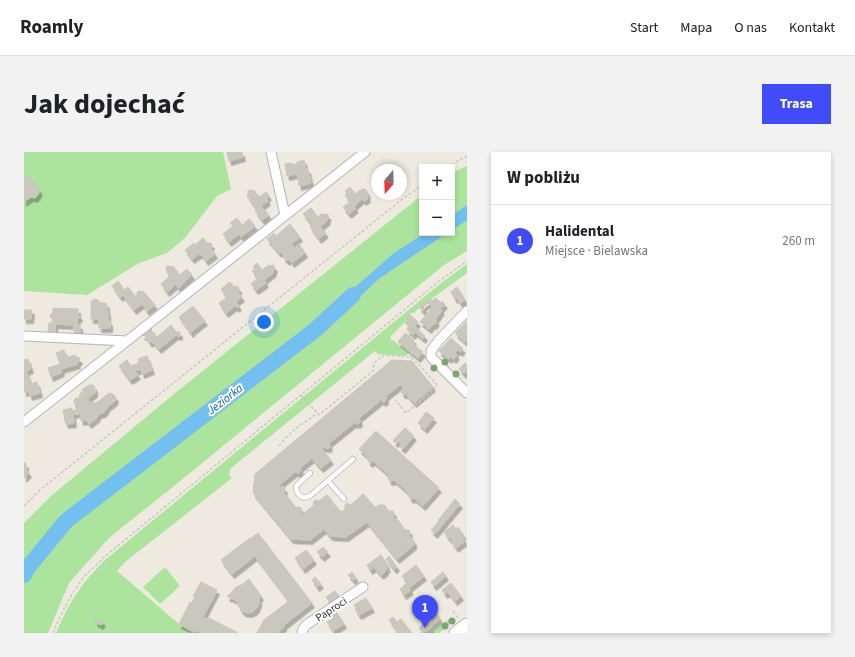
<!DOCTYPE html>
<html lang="pl">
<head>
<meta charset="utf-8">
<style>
  body { margin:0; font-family:"Source Sans 3",sans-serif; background:#f2f2f2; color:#202124 }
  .controls { position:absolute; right:12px; top:12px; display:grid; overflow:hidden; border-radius:0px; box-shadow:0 2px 6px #0003 }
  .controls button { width:36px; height:36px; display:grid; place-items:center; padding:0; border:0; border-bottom:1px solid #e0e0e0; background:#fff; color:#202124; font:20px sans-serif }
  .compass { position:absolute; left:347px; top:12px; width:36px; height:36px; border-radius:50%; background:#fff; box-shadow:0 2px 6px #0003; rotate:199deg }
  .you { position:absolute; left:240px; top:170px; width:14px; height:14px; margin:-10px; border:3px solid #fff; border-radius:50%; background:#1a73e8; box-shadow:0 0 0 6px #1a73e833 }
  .badge { display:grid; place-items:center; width:26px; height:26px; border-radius:50%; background:#404bfa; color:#fff; font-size:13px; font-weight:700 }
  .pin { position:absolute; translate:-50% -33px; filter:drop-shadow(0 1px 2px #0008) }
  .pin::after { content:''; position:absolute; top:21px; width:14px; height:12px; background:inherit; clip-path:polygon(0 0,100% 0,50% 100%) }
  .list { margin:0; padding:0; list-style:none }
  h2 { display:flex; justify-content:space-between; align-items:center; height:52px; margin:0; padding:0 16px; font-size:17px }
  h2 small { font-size:13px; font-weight:400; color:#757577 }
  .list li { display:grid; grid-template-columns:26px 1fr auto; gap:12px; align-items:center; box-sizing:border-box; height:72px; padding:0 16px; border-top:1px solid #e0e0e0 }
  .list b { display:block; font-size:15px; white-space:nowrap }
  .list p { margin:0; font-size:13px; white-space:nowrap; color:#757577 }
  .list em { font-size:13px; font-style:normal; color:#757577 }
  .map { position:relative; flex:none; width:443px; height:481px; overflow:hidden; border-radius:0px }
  header { display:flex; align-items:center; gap:24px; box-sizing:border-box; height:56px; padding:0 20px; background:#fff; border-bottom:1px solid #e0e0e0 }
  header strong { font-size:19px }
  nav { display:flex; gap:22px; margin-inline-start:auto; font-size:14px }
  .intro { display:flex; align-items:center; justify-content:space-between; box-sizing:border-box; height:96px; padding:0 24px }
  h1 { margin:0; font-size:28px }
  .button { padding:10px 18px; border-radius:0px; background:#404bfa; color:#fff; font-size:14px; font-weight:700 }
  main { display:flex; gap:24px; padding:0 24px }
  aside { flex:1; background:#fff; border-radius:0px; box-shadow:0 2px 6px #0003 }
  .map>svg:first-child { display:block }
  .green { fill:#ace49d }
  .water { fill:#73bfef }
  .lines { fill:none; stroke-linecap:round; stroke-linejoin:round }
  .river { stroke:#73bfef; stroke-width:16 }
  .building { fill:#cac8be; stroke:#cac6b9; filter:url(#shadow) }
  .lane-casing { stroke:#b3b4c0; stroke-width:6 }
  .street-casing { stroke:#b3b4c0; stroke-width:11 }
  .secondary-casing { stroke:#b3b4c0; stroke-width:15 }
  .path { stroke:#c8c8c8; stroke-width:1.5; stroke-dasharray:3 2; stroke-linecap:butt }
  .lane { stroke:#fff; stroke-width:4.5 }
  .street { stroke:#fff; stroke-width:9 }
  .secondary { stroke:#fff; stroke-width:13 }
  .tree { fill:#7da574 }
  .labels { text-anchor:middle; stroke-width:4; stroke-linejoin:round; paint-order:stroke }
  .street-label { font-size:11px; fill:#2d2d2d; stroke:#fff }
  .water-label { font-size:12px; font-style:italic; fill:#0d5ba1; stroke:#fff }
</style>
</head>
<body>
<header>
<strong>Roamly</strong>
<nav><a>Start</a><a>Mapa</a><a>O nas</a><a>Kontakt</a></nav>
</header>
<div class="intro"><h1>Jak dojechać</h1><a class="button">Trasa</a></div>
<main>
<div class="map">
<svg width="443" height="481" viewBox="0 0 443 481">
  <defs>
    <filter id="shadow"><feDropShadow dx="2.5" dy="4.5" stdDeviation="0" flood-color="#0004"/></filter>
  </defs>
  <rect width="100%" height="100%" fill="#eeeae0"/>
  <path class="green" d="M0,0H199L207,37L193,44L161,86L143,101L115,111L63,143L0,139Z
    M443,14V99L420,113L150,334L86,385L45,431L24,481H0V371L27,344L150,242L398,43V81H428V21Z
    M443,112V121L403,150L402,149L390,161L388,160L382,166L384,167L367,184L366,186L370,189L385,201L382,204L354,202L351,199L206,317L205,323L208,326L101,410L93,419L155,472L168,481H32C44,452 58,430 81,408L416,132Z
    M141,415L156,434L136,452L119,435Z
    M428,465L430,469L415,481H408V480Z"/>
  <path class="water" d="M443,53V68L428,78V64Z
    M401,81H423L356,126L319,160L306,156L321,144L370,101Z"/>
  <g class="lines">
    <path class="river" d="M0,423L2,418L42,369L291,178L329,143"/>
  </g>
  <path class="building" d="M203,0H218L219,5L205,9Z
    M280,8L282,18L284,17L287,31L275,34L274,23L272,22L263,24L261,12L268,11V13L273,12V10Z
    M4,23L16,39L15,40L14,43L11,46L7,45L0,50V26Z
    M326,35L331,42L338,37H341L344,41L343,44L344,46L340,49L338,47L330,54L332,56L325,62L319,55L326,50L321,43L323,41L321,39Z
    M226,38L229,39L230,38L235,45L242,40L245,44L242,46L244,49L237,54L245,63L238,68L231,59L233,57L223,44L224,43V39Z
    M287,56L294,65L298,61L300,63L303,62L305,64L303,67L304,68L296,75L302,81L295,87L286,75L289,73L279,62Z
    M213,66L218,73L225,67L231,74L217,85L215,82L205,90L199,82L209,74L206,71Z
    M266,72L276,85L267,92L270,96L275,92L281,101L268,111L265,107L263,109L259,105L260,104L257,100L255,101L243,87L250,81L252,84Z
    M179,86L183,91H186L188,92L187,96L191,102L182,109L177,102H175L168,107L161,98L170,91L171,93Z
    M233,111L238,118L245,113L246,114L249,113L250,114L251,117L249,119L250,120L240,128L242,131L232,138L227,132L234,126L228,119L231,117L229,115Z
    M143,114H145L147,115L149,114L156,123L163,117L168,123L154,136L152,132L143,140L137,132L146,124L142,119L143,118L142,117Z
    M94,129L100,138L104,135L112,145L113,143V141L114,139H115L118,140L119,139L131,153L123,159L118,152L110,158L99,143L96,145L88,134Z
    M206,130L210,135L212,134L215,136V138L214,140L218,145L212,150L215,154L213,156L211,154L202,161L195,151L202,146V144L197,137Z
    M433,135L441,148L436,151L433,146L431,147L427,140Z
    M412,146L417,151L418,149L421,152L416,157L408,149Z
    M70,147L74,148L76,151H82L83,153V159H84V169H86V176H75V167H67V149H68Z
    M406,147L418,158L416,161L408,155L403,150Z
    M402,149L404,151L399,155L401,157L399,159L395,155Z
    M169,154L181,169L168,179V180L167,181L155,165Z
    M408,155L416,161L411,168L407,165L406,166L402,164Z
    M29,156L54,157V162L56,164V165L53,168V172L56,173V181H50V173L31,172V180H24L25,171H28L29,167L27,166L26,164L27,162L29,161Z
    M0,158H8L7,167H0Z
    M385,162L394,170L391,174L382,166Z
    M402,163L406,166L407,165L413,169L410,173L409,172L405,177L396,170Z
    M384,168L401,184L399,187L381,171Z
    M443,169V188L441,190L431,181Z
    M147,173L152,180H156V183L155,184L152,183L135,197L128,189L126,191L120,183L119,184L118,183L119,182H120L127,176L128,177L127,178L133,185Z
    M385,174L391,180L389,183L383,178Z
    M381,181L390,188L388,191L399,200L394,206L374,190Z
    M427,186L439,197L436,200L434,198L431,201L433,203L430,207L427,205L425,207L415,199Z
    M40,198L43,206L51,203L52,205L55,206L56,208L53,211L54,212L37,217L38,220L27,225L24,216L36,212L32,201Z
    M123,204L128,218L118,222L117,217L111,219L114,223L106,228L95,214L103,208L107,214L115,211L114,207Z
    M4,207L7,217L2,219L7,232L13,230L16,241L6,244L4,239L0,240V208Z
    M368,208L388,209L409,235L390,251L383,243L384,242L383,241L382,242H379L377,240L378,237L379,236L376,233L362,244V248L360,250L358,249L357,248L335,266L336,270L334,272L330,271L305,291L306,295L304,296H301L300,295L298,297L307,308L297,316L288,306L276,316L277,317L276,320L274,321L271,320L254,334L256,336L257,335H260L261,337L260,341L266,348L248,364L229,341L231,322Z
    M441,211L443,213V218L440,222L435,217Z
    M65,233H69L71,236V241L64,246L65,251L74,250L85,241L89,242L92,245L91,249L82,256L83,257L78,262L77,261L73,264L74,265L65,272L62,268L57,269L56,261H53L51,251H50V248L52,246H56L55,243L59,239L58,238Z
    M48,256V259L52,258L53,261L49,262L50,271L42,272V270H41L39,258Z
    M402,260L410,266L401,277L394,271Z
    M381,276L390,284L384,291L375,282Z
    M352,279L415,336L399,354L390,346L387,347L385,345V341L370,328L366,329L364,327L365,323L349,309L346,311L344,309V305L335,297Z
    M375,282L384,291L379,297L375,294L377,292L374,289L372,291L369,289Z
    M0,310L2,312V317L5,321L0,326Z
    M339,342L351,355H353V354L355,353H360L365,359H369L370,361L369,364L373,368H374L381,378H385L386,380L385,383L390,389V393L373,407L343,370L322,385L306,384L300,377L286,388L267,387L248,364L266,348L272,356L276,355L278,358L277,361L278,363L290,353L289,350L292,348L295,349L303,343L316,359H319L321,357V353L323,351L327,353Z
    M431,347L436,352L425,365L420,361Z
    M420,361L425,365L411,382L407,378L415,369L414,368Z
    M429,373L432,377L434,375L440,384L438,385L441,389L432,396L427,389L428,388L427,386L425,387L420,380Z
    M234,381L288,451L260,473V475L253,481H233L240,468L265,449L259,441L231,404L208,422L197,408L226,386V387Z
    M299,395L304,400L298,405L293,400Z
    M282,398L290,408L279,417L271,406Z
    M357,403L363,412L362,413L364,416L361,418L362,419L357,423L350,415L346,418L343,413Z
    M365,404L373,415L370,417L362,407Z
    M392,413L400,424L385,436L387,438L380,443L376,437L383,431L378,424Z
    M328,420L332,426L329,428L324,423Z
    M419,420L422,424L410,434L407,430Z
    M291,425L297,432L293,435L288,428Z
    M225,427L237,444L235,446V451L233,456L230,459L225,461L219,460L217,458L214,453L213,449L206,445L205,446L203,444L208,440L212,435L219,432Z
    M177,430L193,438L179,465L184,468L185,466L214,481H178L172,478L171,480L155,472L166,450L168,451L171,445L169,444Z
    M427,431L437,444L431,449L424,440L421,442L418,438Z
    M311,439L316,445L307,452L302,445Z
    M342,446L348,456L335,463L331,457L332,456L330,453Z
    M410,457L416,467L406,475L398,466Z
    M312,459L320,472L309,479L303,470L309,466L307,462Z
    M369,465L373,470L377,467L388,481H375L365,468Z
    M72,467L79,469L77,473L71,470Z
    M402,470L407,476L399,481L395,476Z"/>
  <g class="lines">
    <g class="lane-casing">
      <path id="lane" d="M286,321L272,334C272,340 275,344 280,346L286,344L329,307
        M304,329L320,347"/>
    </g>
    <g class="street-casing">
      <path id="street" d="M247,0L261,63
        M443,159L415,188L407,199V205L443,241
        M0,184L103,189
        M0,270L103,189L341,0
        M278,481L279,477L282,473L339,435"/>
    </g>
    <g class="secondary-casing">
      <path id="secondary" d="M432,481L443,473"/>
    </g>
    <path class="path" d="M423,15L443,4
      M277,243L295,263L349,219L350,211L360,203L387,205L397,215L413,233L407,240L382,261L371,248
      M255,294C265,280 280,270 294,261
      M0,354L16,338L376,49L398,33
      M429,459L434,466
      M29,481C37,462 46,443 59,426C65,419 73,413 79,406L414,130L443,109"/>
    <use href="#lane" class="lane"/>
    <use href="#street" class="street"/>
    <use href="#secondary" class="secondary"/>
  </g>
  <g class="tree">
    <circle cx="421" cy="210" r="3.5"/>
    <circle cx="410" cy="216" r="3.5"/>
    <circle cx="432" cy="222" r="3.5"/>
    <circle cx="428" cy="469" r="3.5"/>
    <circle cx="421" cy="474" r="3.5"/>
  </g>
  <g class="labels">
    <g class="street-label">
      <text transform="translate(307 457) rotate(-33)" y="4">Paproci</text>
    </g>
    <g class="water-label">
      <text transform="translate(201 247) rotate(-38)" y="4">Jeziorka</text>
    </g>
  </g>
</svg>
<div class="controls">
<button>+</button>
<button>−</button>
</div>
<svg class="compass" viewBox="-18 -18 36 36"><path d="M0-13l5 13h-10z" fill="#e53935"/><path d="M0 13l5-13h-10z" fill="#757577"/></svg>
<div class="you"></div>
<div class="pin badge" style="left:401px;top:476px">1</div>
</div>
<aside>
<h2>W pobliżu<small></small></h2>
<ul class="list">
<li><span class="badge">1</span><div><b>Halidental</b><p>Miejsce · Bielawska</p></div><em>260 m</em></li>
</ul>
</aside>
</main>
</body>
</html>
